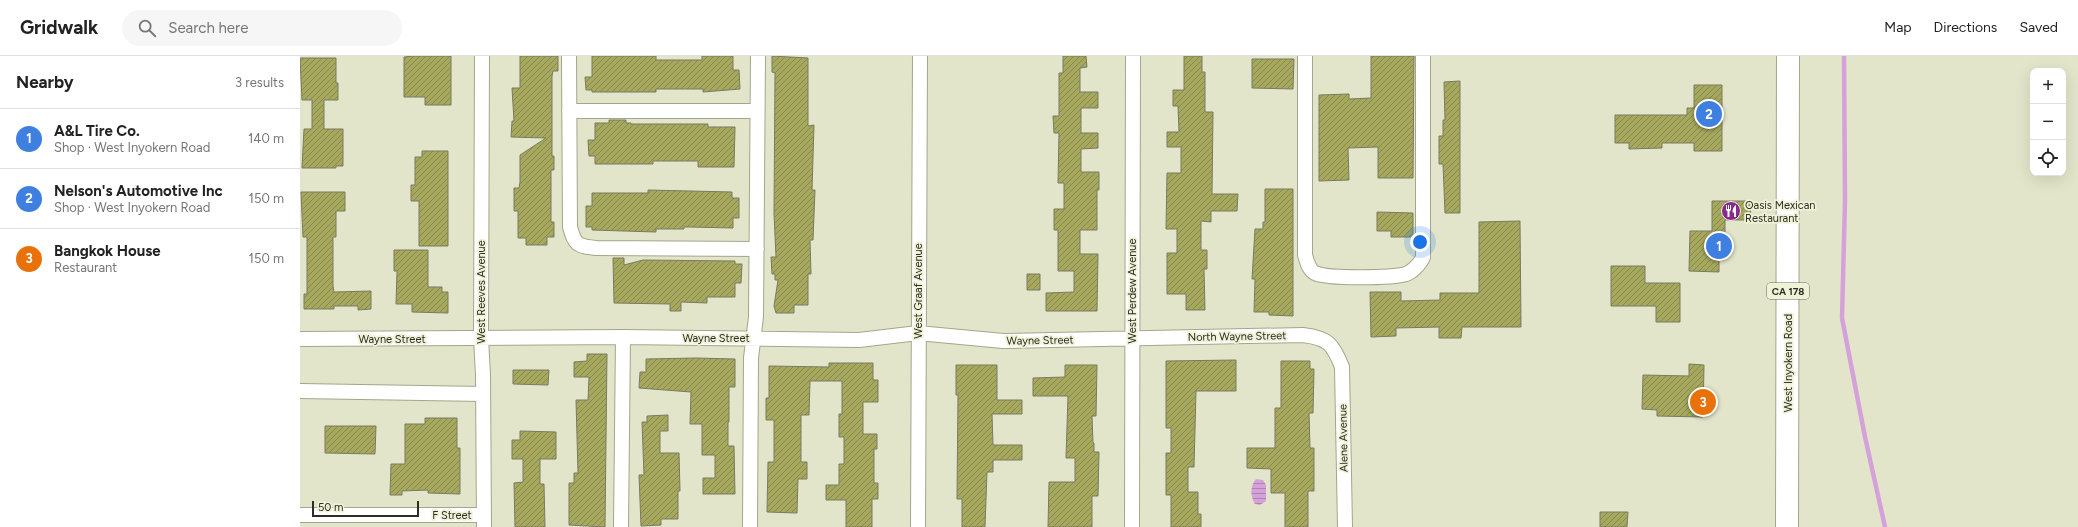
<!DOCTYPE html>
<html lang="en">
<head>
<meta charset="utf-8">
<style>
  body { margin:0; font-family:Figtree,sans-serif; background:#f6f6f6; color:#222 }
  .controls { position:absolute; right:12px; top:12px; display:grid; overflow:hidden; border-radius:8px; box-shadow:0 4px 16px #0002 }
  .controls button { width:36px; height:36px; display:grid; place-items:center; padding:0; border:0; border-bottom:1px solid #e0e0e0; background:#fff; color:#222; font:20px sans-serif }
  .scale { position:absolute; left:12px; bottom:10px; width:107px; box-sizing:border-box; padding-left:4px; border:2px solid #2d2d23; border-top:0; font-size:11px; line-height:14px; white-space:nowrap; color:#2d2d23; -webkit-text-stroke:3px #f0f2d7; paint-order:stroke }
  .you { position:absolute; left:1120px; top:186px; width:14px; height:14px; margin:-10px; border:3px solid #fff; border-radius:50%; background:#1a73e8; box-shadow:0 0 0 6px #1a73e833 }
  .badge { display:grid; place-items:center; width:26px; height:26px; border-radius:50%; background:#882992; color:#fff; font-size:13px; font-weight:700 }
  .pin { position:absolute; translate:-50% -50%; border:2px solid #fff; box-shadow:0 1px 4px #0006 }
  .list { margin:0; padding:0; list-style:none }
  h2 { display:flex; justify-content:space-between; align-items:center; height:52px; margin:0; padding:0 16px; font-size:17px }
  h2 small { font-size:13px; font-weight:400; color:#767676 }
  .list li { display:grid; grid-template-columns:26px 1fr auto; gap:12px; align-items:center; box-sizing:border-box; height:60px; padding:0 16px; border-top:1px solid #e0e0e0 }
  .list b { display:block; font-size:15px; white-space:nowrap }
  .list p { margin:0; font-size:13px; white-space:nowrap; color:#767676 }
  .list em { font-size:13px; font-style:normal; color:#767676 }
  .icon { flex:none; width:22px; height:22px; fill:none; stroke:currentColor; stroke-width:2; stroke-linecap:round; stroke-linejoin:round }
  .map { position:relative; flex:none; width:1778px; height:471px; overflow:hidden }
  header { display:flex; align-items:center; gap:24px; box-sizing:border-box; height:56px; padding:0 20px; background:#fff; border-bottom:1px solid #e0e0e0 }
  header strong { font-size:19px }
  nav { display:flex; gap:22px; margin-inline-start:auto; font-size:14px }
  .search { width:280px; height:36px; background:#f6f6f6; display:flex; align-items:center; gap:10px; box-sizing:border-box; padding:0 14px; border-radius:22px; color:#767676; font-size:15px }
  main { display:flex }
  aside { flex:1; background:#fff }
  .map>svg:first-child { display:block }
  .water { fill:url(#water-rules) }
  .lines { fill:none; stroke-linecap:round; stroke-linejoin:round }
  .stream { stroke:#d5a1da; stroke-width:4.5 }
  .building { fill:url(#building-hatch); stroke:#797b62 }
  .minor-casing { stroke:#a4a68c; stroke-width:16 }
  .primary-casing { stroke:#a4a68c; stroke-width:24 }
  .minor { stroke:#fff; stroke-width:14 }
  .primary { stroke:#fff; stroke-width:22 }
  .labels { text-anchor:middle; stroke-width:3.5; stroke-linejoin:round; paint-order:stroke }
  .shield { fill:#f0f2d7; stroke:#686859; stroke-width:1 }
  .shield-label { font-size:10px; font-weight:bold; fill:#2d2d23 }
  .poi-label { font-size:11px; fill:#2d2d23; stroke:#f0f2d7; text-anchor:start }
  .street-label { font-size:11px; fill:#2d2d23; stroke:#f0f2d7 }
</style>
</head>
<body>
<header>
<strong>Gridwalk</strong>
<div class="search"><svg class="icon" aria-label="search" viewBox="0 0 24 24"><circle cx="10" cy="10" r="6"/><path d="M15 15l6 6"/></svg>Search here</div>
<nav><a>Map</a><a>Directions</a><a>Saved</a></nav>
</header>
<main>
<aside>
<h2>Nearby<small>3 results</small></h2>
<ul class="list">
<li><span class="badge" style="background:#3f7fe0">1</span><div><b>A&amp;L Tire Co.</b><p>Shop · West Inyokern Road</p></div><em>140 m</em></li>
<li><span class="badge" style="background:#3f7fe0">2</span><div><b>Nelson's Automotive Inc</b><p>Shop · West Inyokern Road</p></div><em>150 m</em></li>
<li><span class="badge" style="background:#e8710a">3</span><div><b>Bangkok House</b><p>Restaurant</p></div><em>150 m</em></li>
</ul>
</aside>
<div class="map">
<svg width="1778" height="471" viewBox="0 0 1778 471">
  <defs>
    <pattern id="water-rules" width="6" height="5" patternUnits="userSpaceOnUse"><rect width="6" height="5" fill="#d5a1da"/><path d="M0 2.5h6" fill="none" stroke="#ad84b0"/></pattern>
    <pattern id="building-hatch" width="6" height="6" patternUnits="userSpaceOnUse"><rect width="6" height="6" fill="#a6a85d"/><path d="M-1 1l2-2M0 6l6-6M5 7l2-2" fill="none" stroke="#88894c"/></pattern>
  </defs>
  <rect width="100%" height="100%" fill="#e3e5ca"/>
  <path class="water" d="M956,423L963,424L966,429V445L960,449L955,448C950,440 950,430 956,423Z"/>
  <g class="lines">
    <path class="stream" d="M1544,0L1545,145L1542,262L1565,381L1585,471"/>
  </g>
  <path class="building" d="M113,0H151V49H125V41H104V1Z
    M220,0H258V15H253L252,20V100H254V114H251V166H254V181H247V189H226V182H218V155H214V132H219L220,126V99L246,82L211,81L212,65H214L212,32H220Z
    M292,0H356V4H402V0H433V14H439L440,33L403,36V33H356V36H292V34H286L285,21H292Z
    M472,0L508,2V70L514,69L512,134H515L513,184H510L511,218H508V249H494V257H476L474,250L478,224H475V218H472L471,201H476L474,158L475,17L472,16Z
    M763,0H786L787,11L780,12V36H798V52H781V77H798V92L781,93V116H799V134H797V174H780V198H798L797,255H746V237L774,236V215H758V174H754V153H764V127H758L759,77H754L753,60H759V17H763Z
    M884,0H902V16H905V56H913L912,138H938L937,155H911V166L901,165V194H907V213H904L905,254H886V238H867V197H877V173H866L867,117H881V91H867V76H879L878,50H873V34H884Z
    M1071,0H1114V2L1113,122H1078V91L1048,92L1049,124L1019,125V39L1049,38V43L1071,42Z
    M0,2H36V27H38V44H24V73H43V110H36V112H2L4,73H12V44H2Z
    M952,3H994L993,33L952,32Z
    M1160,25V157H1145L1143,108H1139V80H1143V64H1145L1144,26Z
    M1394,29H1422V95H1394V87H1362V92L1329,93V87H1315V59H1387V52H1394Z
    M309,64H326V67H331V68H408V71H435L434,111H398V105H353V108H295V100H289L288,84H295V67H309Z
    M122,95H148V190H119V145H111V129H115V101H122Z
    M965,133H993V260L969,259V256H954L955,223H952L955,173H963V166H965Z
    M348,134L432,136V142H439V162H433V172L390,171H384V173H356V176L292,174V171H286V150H292V137H348Z
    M1,136H45V155H36V181H33V230L34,236L71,235V253L58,254V250H34V253H4V238H7V181H3Z
    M1412,145H1450L1451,164H1425V201H1419V216L1389,215L1390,175H1412Z
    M1077,156L1113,157V181H1091V175H1077Z
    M1220,165L1221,271H1162L1161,282H1139V271L1096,272V280L1071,281L1070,236H1101V245L1140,244V237H1179V166Z
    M94,194H128V231H142V236H148V257L112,256V248H96L97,215H94Z
    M313,202H324V209L343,204L435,205V208H442L441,227H435V241H407V247L381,246V255H370V248L314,247Z
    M1311,210H1345V227H1380V266H1356V250H1311Z
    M727,218H740V234H727Z
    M287,298H307L305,471L269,469V427H274V417H278L276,344H288L289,321H274V306L287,305Z
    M396,302L435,303V331H429V366H428V390H434L435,438H403V422H415V399H402V368H390L391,336L339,332L340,316H346V303Z
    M936,304V335H896L894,411H888V436H898V458H901V471H871V439H866V397H871V372H866V305Z
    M981,305H1010V313H1014L1013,357H1009L1010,392H1014V435H1008V471H985V437H971V413L947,412V392H975V352H981Z
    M529,307H573V324H578V346H563V378H577V393H574V427H578V443H572V471H546V444H526V429H539V408H544V381H539V358H542V325H510L509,359H501V406H507V423H498L497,457L467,456L468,406H474V364H466V342H469V310L529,311Z
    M1389,308L1404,309L1403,361L1357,360V354L1342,353L1343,319L1389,320Z
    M656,309H697V344H722V358H692L693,389H722V404H693V416H687L685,471H662V443H657L658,339H656Z
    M765,309H797L796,360H792L793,387H794V396H799L798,440H792V471H748L749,426H775V402H766L768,340H733V322L765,321Z
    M213,314H249L248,329L213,328Z
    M368,359V375H360V397H379L380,435H378V463H361V469L341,470L339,419H344L342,366H347V360Z
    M125,362H157V392H160V438L128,437V434L102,435V439H90L91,408H105V368H125Z
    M25,370H76L75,398L25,397Z
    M220,375L256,376V403H240V428H244L245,471H215L214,427L223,426V403H212V384H220Z
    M1300,456H1328L1327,471H1300Z"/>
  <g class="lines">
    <g class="minor-casing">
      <path id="minor" d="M182,0L181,282L183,319L184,471
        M269,0L270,171C275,189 277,190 296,192L457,193
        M1005,0V199C1007,206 1009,214 1015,217C1027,223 1093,222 1106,218C1112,216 1121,207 1123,201V0
        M269,55H457
        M0,283L323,281L559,284L618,277L703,285L1003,279C1028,282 1033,288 1042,311L1045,471
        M0,335L183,338
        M0,459H184
        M321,471L323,281
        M450,471L451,302L456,261L458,0
        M618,471L620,0
        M832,471L833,0"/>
    </g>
    <g class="primary-casing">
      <path id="primary" d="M1487,471L1488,0"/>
    </g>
    <use href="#minor" class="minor"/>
    <use href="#primary" class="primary"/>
  </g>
  <defs>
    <g id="restaurant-disc" transform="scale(1)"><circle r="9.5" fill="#882992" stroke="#f0f2d7"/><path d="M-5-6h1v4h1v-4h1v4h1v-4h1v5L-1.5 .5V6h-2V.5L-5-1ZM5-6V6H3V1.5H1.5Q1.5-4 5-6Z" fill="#fff"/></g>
  </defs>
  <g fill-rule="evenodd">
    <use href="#restaurant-disc" x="1431" y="155"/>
  </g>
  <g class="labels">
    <rect class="shield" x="1467" y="227" width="42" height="16" rx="3"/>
    <g class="shield-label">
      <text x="1488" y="239">CA 178</text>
    </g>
    <g class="poi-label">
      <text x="1445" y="153">Oasis Mexican<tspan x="1445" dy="13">Restaurant</tspan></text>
    </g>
    <g class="street-label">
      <text transform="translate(618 235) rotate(-90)" y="4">West Graaf Avenue</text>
      <text transform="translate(832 235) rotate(-90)" y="4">West Perdew Avenue</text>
      <text transform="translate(181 236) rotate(-90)" y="4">West Reeves Avenue</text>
      <text transform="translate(937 280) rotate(-1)" y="4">North Wayne Street</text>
      <text x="416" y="286">Wayne Street</text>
      <text x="92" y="287">Wayne Street</text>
      <text transform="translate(740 284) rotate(-1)" y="4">Wayne Street</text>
      <text transform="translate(1488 307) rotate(-90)" y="4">West Inyokern Road</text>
      <text transform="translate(1043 382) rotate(-91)" y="4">Alene Avenue</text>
      <text x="152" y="463">F Street</text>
    </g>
  </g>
</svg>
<div class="controls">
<button>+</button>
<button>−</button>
<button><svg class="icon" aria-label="locate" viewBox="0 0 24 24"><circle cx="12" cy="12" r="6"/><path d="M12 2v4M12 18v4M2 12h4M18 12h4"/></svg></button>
</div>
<div class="scale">50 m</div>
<div class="you"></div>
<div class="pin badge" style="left:1419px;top:190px;background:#3f7fe0">1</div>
<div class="pin badge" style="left:1409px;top:58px;background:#3f7fe0">2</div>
<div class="pin badge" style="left:1403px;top:346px;background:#e8710a">3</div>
</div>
</main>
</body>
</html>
